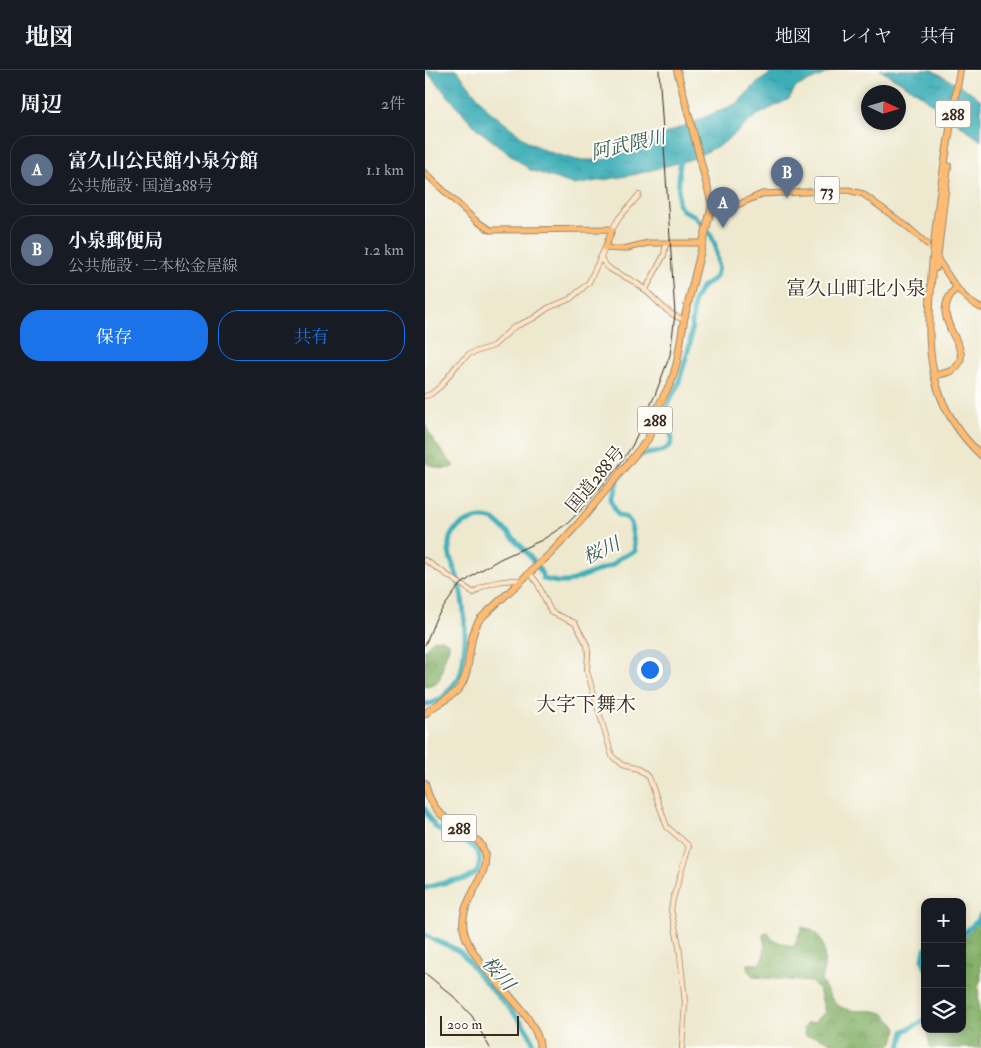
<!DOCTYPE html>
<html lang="ja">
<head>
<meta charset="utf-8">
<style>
  body { margin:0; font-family:"IM FELL Double Pica","Noto Serif JP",serif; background:#20242c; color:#f1f3f6 }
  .controls { position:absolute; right:15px; bottom:15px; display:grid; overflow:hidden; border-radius:10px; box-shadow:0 2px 8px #0003 }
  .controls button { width:45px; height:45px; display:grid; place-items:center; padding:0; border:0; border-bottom:1px solid #363941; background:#171b24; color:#f1f3f6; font:25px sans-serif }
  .compass { position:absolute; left:436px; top:15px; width:45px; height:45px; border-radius:50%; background:#171b24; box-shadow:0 2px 8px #0003; rotate:94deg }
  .scale { position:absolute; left:15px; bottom:12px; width:79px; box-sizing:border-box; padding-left:5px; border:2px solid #3b2a1e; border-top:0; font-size:14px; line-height:18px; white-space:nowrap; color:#3b2a1e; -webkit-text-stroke:4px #fdfcf7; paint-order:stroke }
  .you { position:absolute; left:224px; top:599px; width:18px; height:18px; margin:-12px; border:4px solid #fff; border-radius:50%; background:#1a73e8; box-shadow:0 0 0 8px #1a73e833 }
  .badge { display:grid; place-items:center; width:32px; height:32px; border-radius:50%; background:#1a73e8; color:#fff; font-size:16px; font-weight:700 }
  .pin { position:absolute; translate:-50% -41px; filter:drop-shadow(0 1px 2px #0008) }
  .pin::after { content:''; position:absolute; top:26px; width:18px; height:15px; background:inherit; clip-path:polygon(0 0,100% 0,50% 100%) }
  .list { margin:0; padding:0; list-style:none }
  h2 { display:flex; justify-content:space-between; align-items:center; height:65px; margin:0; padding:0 20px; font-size:21px }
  h2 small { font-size:16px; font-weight:400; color:#9ea1a6 }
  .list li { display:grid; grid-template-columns:32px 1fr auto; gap:15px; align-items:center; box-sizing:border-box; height:70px; margin:0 10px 10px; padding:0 10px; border:1px solid #363941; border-radius:20px }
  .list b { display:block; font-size:19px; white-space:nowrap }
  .list p { margin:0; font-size:16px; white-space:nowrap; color:#9ea1a6 }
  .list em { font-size:16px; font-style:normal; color:#9ea1a6 }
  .actions { display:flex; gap:10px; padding:15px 20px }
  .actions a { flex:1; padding:11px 0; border:1px solid #1a73e8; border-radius:20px; text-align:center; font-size:18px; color:#1a73e8 }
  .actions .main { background:#1a73e8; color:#fff }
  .icon { flex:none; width:28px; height:28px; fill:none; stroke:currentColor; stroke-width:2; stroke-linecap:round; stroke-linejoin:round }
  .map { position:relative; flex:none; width:556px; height:978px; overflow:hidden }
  header { display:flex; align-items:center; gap:30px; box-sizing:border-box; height:70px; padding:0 25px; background:#171b24; border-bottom:1px solid #363941 }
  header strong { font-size:24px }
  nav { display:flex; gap:28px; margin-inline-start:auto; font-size:18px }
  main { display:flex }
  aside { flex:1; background:#171b24 }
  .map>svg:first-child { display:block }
  .forest { fill:url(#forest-crowns); stroke:#606e44 }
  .water { fill:url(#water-ripples); stroke:#3c6c6b }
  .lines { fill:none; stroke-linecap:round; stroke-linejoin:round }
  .river { stroke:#3daeb8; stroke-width:5 }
  .secondary-casing { stroke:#948976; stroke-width:6 }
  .primary-casing { stroke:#948976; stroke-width:7 }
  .highway-casing { stroke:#948976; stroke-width:8 }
  .secondary { stroke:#ffe4c6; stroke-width:4.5 }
  .primary { stroke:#ffbb71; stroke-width:5 }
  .highway { stroke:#ffbb71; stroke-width:6 }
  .rail { stroke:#3b2a1e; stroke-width:1 }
  .labels { text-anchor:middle; stroke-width:4; stroke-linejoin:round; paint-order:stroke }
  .shield { fill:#fdfcf7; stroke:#75695f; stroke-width:1 }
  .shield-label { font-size:16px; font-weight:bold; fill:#3b2a1e }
  .street-label { font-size:18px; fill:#3b2a1e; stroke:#fdfcf7 }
  .water-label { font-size:19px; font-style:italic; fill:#3c5f5c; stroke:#fdfcf7 }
  .quarter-label { font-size:20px; fill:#3b2a1e; stroke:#fdfcf7 }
</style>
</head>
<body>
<header>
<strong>地図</strong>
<nav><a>地図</a><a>レイヤ</a><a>共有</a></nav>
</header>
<main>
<aside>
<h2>周辺<small>2件</small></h2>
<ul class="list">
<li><span class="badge" style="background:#5c6f8a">A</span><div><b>富久山公民館小泉分館</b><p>公共施設 · 国道288号</p></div><em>1.1 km</em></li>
<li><span class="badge" style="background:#5c6f8a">B</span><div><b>小泉郵便局</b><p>公共施設 · 二本松金屋線</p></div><em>1.2 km</em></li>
</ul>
<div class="actions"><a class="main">保存</a><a>共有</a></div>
</aside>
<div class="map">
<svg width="556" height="978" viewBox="0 0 556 978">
  <defs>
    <pattern id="forest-crowns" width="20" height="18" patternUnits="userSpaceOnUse" patternTransform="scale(1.25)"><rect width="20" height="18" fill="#86b26a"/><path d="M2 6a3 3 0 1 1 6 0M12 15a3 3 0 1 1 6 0" fill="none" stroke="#6f9157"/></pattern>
    <pattern id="water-ripples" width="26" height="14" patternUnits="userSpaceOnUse" patternTransform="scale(1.25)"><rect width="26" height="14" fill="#3daeb8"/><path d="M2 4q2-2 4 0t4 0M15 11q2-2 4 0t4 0" fill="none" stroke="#348e95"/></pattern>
  </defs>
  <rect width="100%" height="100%" fill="#fdfcf7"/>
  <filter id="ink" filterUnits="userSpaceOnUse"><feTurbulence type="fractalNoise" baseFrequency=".02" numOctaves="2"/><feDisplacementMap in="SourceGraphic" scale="10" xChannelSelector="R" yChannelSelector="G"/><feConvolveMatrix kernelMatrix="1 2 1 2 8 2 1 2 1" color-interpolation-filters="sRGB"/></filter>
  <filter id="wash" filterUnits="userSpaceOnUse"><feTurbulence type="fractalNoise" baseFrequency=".0096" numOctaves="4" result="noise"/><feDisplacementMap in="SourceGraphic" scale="20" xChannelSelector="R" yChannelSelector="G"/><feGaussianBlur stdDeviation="1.12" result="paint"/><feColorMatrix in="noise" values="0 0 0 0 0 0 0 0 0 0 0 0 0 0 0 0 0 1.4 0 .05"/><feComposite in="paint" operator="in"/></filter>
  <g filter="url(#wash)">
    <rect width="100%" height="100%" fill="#ede8ce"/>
    <path class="forest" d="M0,355L10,373L29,396C20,402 9,396 0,393Z
      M17,569L24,573C25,580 21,582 20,588C15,603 19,614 0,616V580L8,570Z
      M556,850V910L553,915L554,944L556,945V978H505L502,959H537V871C542,863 550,858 556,850Z
      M377,857C403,861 402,891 396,911C401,918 407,932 414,936C439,949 455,928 472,959L468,972L461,978H419L391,966H381L379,959L383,952L388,953L400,942L394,919L386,912L329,907L322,899L323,894H333L338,890L340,876L338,865L342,862L348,870L369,877Z"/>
    <path class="water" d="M0,0H32L63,40L104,72L121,81L152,90H178L311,34L330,15L350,0H409L371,17L364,29L331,46L297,74L267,89L212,104L150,115L105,100L52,59Z
      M455,0H507L546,22L556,30V71L492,22Z"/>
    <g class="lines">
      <path class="river" d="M0,634C10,634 19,627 25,619C28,615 32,611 34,607C38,598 38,590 39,581C42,556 39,534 33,509C29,495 23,489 24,473C26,454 53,444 69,450C81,460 117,495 118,509L132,512H143L188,495L195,488L210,481L206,453L202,448L193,445L187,433L186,428C190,423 190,416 193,410C195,405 209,389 214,386C222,382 246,384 247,370C248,365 238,353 237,344L253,315L265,274L269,231L276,218L291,207L293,197L290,175L286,166L275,152L268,145L257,140L253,133L255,85
        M0,739C4,746 7,755 13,759C30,772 65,771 52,802L43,808L36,810H30L0,818
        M0,865C11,872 24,874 35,882C44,889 51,902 59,911C73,928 107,956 109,978
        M537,865L552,851L556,845
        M500,879L498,889L500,897
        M475,978L479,961L497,952L500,949"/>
    </g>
  </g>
  <g filter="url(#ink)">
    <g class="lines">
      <g class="secondary-casing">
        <path id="secondary" d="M187,160L194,148L214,125
          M176,188C184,204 201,205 214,215C230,227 239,243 259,250
          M220,221L239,185L241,173
          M0,326L6,324L16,316L32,295L44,284L68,276L89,257L109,248L123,238L145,229L159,217L164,212L180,178
          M0,490L49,523C60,512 81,510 96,510
          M104,502L113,514L126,542L150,553L162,575L163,583L162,601L187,686L197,695L213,699L224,707L242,757L264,776L248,829L246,840L254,875L260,933L257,978"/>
      </g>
      <g class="primary-casing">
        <path id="primary" d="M0,103L50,150L65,160L184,159L187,160L180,178L198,179L223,173H278
          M287,135L310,136L337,124L423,120L438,124L484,158L502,174
          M514,191C526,209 536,229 556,238"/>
      </g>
      <g class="highway-casing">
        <path id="highway" d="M535,0C523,71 510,142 506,214C504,248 502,283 512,316C520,343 536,366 556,385
          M511,198L523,96
          M509,306C515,304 523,303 528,300C556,278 498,252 531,218
          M0,644C10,633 26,630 35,617C48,598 41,569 55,549L127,482L153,454L223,369L228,357L233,337L247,310L252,292L259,250L287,135L252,0
          M0,713C7,747 29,753 54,772C77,803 28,828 40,865C52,902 113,942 115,978"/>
      </g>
      <use href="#secondary" class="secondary"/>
      <use href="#primary" class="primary"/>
      <use href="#highway" class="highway"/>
      <path class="rail" d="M0,575L11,548L34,516L53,502L75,489L117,470L143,453L157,439L193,397L207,376L230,325L245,285L250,244L234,0
        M0,903L28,926L47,946L65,978"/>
    </g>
  </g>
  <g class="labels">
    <g class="shield">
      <rect x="510.5" y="30.5" width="35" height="27" rx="4"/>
      <rect x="389.5" y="106.5" width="25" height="27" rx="4"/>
      <rect x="212.5" y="336.5" width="35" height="27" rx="4"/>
      <rect x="16.5" y="744.5" width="35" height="27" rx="4"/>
    </g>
    <g class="shield-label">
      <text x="528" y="50">288</text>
      <text x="402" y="126">73</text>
      <text x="230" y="356">288</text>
      <text x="34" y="764">288</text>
    </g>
    <g class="street-label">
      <text transform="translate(170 409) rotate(-50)" y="6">国道288号</text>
    </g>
    <g class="water-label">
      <text transform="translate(203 74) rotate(-13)" y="7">阿武隈川</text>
      <text transform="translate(176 480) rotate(-25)" y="7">桜川</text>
      <text transform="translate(74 903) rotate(49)" y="7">桜川</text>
    </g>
    <g class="quarter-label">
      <text x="431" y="225">富久山町北小泉</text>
      <text x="161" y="641">大字下舞木</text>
    </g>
  </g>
</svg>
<div class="controls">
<button>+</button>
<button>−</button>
<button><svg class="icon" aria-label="layers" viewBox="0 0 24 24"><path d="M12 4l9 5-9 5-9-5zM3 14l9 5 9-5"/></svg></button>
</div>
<svg class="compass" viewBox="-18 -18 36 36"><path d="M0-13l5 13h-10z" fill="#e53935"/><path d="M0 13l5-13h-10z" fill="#9ea1a6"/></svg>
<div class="scale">200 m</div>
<div class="you"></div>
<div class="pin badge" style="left:298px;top:158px;background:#5c6f8a">A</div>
<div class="pin badge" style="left:362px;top:128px;background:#5c6f8a">B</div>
</div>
</main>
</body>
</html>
